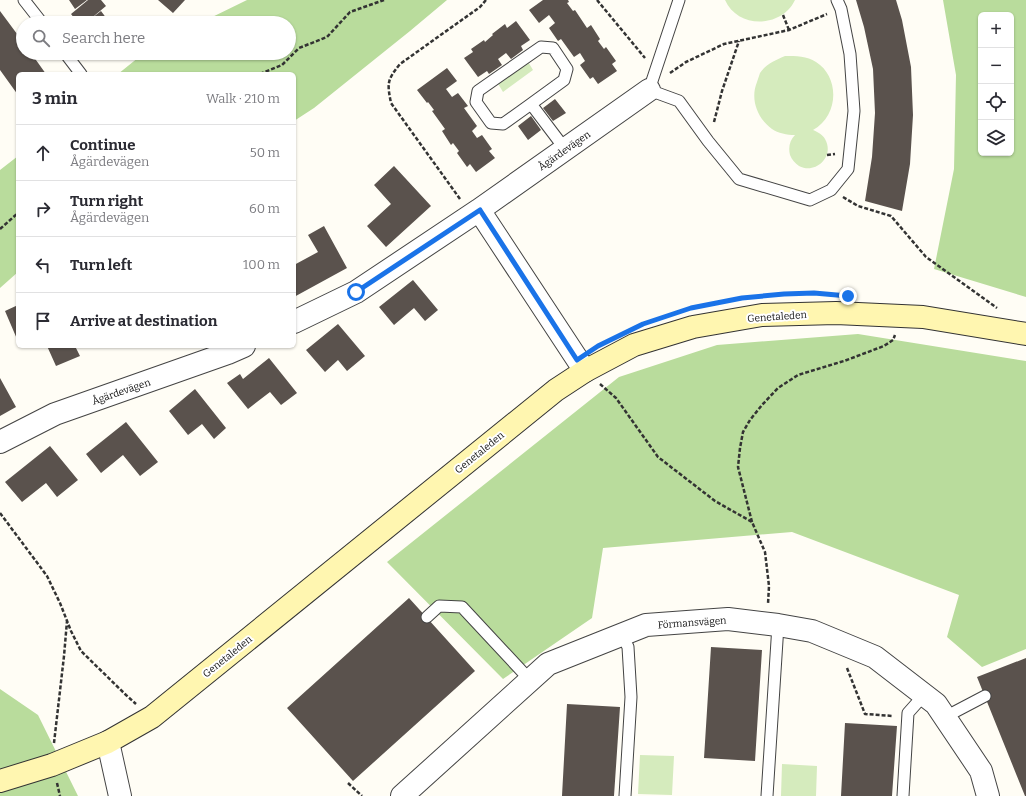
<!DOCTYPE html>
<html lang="en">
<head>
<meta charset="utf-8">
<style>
  body { margin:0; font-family:Bitter,serif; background:#f7f7f7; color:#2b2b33 }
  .controls { position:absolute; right:12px; top:12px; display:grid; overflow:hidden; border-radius:6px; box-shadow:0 1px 3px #0004 }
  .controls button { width:36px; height:36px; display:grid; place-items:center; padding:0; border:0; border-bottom:1px solid #e1e1e2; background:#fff; color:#2b2b33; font:20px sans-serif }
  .stop { position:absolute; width:12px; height:12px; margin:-9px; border:3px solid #1a73e8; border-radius:50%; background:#fff }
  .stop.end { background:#1a73e8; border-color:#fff; box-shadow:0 1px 4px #0008 }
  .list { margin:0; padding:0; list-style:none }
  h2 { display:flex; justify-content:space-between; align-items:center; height:52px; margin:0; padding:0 16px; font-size:17px }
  h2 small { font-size:13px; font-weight:400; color:#7c7c81 }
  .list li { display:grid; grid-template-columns:26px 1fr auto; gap:12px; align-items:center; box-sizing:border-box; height:56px; padding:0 16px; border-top:1px solid #e1e1e2 }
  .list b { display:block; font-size:15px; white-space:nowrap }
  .list p { margin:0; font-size:13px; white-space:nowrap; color:#7c7c81 }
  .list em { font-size:13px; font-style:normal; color:#7c7c81 }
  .icon { flex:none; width:22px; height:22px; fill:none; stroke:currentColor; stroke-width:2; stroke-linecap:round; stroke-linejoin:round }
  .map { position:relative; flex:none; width:1026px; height:796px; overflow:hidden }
  .search { position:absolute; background:#fff; box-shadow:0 1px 3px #0004; left:16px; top:16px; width:280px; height:44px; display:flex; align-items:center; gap:10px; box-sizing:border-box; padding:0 14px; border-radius:22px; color:#7c7c81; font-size:15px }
  .panel { position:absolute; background:#fff; box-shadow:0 1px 3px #0004; left:16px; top:72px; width:280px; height:276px; border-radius:6px }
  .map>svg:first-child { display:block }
  .green { fill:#d5ebbd }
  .forest { fill:#b9dc9c; fill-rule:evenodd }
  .building { fill:#5a524d }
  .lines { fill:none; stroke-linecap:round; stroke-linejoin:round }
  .service-casing { stroke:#444; stroke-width:13 }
  .minor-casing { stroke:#444; stroke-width:24 }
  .tertiary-casing { stroke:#444; stroke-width:24 }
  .secondary-casing { stroke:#333; stroke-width:24 }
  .path { stroke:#333; stroke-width:2.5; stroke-dasharray:4 2; stroke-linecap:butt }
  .service { stroke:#fff; stroke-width:11 }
  .minor { stroke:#fff; stroke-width:22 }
  .tertiary { stroke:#fff; stroke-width:22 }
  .secondary { stroke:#fff6b0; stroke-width:22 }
  .route { stroke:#1a73e8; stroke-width:5 }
  .labels { text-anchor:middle; stroke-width:4; stroke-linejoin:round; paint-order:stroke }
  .street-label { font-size:10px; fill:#111; stroke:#fff }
</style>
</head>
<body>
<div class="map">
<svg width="1026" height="796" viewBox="0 0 1026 796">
  <rect width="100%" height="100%" fill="#fffdf5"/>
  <path class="green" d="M725,0H795C793,4 791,7 788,10C770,28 736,25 725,0Z
    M785,56C796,56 807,56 816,62C840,77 839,116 813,130C818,132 823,135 825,139C835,156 816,175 799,166C795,163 792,160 790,155C788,147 790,140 795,135C787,135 778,133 772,129C757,118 750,99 757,82C758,79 759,76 760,73C766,64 776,60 785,56Z
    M527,60L533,70L503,92L497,82Z
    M640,755L674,756L672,795L638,794Z
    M782,764L817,766L816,796H781Z"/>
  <path class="forest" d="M247,0H447L410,31L314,108L294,121V74H118L144,53H289V23H200Z
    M943,0H1026V297L934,269L954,169L956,75ZM981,15H1011V153H981Z
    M18,156V272L0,288V170Z
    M858,334L1026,361V649L982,667L947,637L959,595L792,532L603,548L592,618L503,679L387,562L619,377L717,345Z
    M0,689L38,715L78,796H0Z"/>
  <path class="building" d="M69,0H87L75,9Z
    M88,0H101L106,6L88,21L101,11L110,23H78L71,14Z
    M158,0H185L173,13Z
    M543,0H568L569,2L567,3L573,11L575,10L587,28L591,25L600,39L598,41L604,49L606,47L616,61L612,64L617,71L598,84L593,77L590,79L580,65L585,61L580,53L574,57L561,39L558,41L549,28L555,23L549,15L539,23L529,10Z
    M856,0H896L902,20L911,67L913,115L910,164L902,211L865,201L872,157L875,113L873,69L864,27Z
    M0,11L23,42V53H31L46,74H18V95L0,70Z
    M516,21L530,40L521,46L523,50L511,59L506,53L498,59L502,65L489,74L487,71L478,77L464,58L473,52L471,49L484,40L485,42L493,35L492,34L505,24L507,28Z
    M447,68L457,81L446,89L452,97L458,93L468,106L464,108L477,126L472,131L477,138L482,135L492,149L489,151L495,158L476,172L470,164L467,167L457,153L459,151L453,143L451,145L442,131L445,129L432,111L434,110L428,102L427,103L417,90Z
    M555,99L566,113L553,121L543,108Z
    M531,116L541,130L528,140L518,126Z
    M394,166L431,206L386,247L367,226L391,204L374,185Z
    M324,226L347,268L294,297V265L318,252L308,235Z
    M413,280L438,310L425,321L414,308L394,325L379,307Z
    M18,305V339H17L5,311Z
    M338,324L365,356L347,371L338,360L325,372L306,350Z
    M47,346H75L80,356L56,366Z
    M269,358L297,393L281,405L270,392L248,409L227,383L240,374L243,379Z
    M0,378L16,407L0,416Z
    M195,389L226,428L214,439L202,424L188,435L169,411Z
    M126,422L158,462L140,476L123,455L101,473L86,454Z
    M50,446L78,480L57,497L46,483L22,502L5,482Z
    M409,598L475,671L353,781L287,708Z
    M711,647L762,650L755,761L704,758Z
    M1026,658V796H1025L977,677Z
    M567,704L620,707L614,796H562Z
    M845,723L897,726L892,796H841Z"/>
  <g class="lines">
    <g class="service-casing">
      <path id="service" d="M24,0L42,23
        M679,0L649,90L679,101L708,141L739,179L810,200L831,190L848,169L854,111L850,54L841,9L837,0
        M65,53L81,74
        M531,104L564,80L567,69L553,48L541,47L478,91L476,102L491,123L503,124L531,104L565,149
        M427,617L439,606L462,607L530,680
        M622,635L628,647L631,697L625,796
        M945,717L985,696
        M767,796L778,625
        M903,796L908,713L924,695"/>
    </g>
    <g class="minor-casing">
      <path id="minor" d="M479,210L585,371
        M294,322L356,292L479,210L649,90
        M0,442L55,414L228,353L244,346
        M402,796L548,664L646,625L728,619L778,625L812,631L875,657L936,704L981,771L988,796"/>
    </g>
    <g class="tertiary-casing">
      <path id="tertiary" d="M108,742L120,796"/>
    </g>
    <g class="secondary-casing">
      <path id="secondary" d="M0,781L52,765L108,742L152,717L556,390L585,371L634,345L693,327L762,315L836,313L923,317L1026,334"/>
    </g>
    <path class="path" d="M597,0L645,58
      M783,15L789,30
      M670,73L686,62L724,44L789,30L827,14
      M260,74L282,65L299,48L327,37L350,12L384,0
      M714,122L722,91L739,41
      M827,155L835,154
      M843,197L858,206L891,216L926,257L997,308
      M460,199L391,103C387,83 387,80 400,64L480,7L486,0
      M0,229L18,213
      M600,384L616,398L658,457L715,501L752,522L765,552L769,586L768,604
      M0,513L47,576L60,603L71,631L81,651L126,695L136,704
      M752,522L738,467L740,448L743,432L750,420L762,405L778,388L798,375L844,361L884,346L893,340L895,335
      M847,668L865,714L893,716
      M54,743L64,656L67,621
      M57,783L60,796
      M348,783L362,796"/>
    <use href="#service" class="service"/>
    <use href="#minor" class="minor"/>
    <use href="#tertiary" class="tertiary"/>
    <use href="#secondary" class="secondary"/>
  </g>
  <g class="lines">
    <path class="route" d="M356,292L480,210L577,360L598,346L643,324L691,308L742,298L784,294L814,293L848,296"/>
  </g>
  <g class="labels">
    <g class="street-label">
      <text transform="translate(564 150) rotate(-35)" y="4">Ågärdevägen</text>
      <text transform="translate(777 316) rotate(-4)" y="4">Genetaleden</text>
      <text transform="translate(121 391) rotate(-19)" y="4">Ågärdevägen</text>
      <text transform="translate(479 452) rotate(-39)" y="4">Genetaleden</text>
      <text transform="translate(692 622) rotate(-4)" y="4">Förmansvägen</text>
      <text transform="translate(227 656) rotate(-39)" y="4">Genetaleden</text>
    </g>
  </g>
</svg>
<div class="controls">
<button>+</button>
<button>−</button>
<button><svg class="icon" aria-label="locate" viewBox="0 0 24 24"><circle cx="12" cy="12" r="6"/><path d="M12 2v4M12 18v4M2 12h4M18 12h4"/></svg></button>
<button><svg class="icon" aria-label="layers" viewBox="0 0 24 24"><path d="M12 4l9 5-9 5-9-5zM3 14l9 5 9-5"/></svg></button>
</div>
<div class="stop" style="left:356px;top:292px"></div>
<div class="stop end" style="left:848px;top:296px"></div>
<div class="search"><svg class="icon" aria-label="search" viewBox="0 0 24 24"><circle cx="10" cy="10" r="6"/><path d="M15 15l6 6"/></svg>Search here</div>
<section class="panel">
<h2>3 min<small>Walk · 210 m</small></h2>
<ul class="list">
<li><svg class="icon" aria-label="ahead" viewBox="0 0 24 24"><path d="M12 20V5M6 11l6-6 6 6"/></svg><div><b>Continue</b><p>Ågärdevägen</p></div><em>50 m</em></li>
<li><svg class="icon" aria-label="right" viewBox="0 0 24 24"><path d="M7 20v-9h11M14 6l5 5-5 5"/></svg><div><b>Turn right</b><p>Ågärdevägen</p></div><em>60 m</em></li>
<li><svg class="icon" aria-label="left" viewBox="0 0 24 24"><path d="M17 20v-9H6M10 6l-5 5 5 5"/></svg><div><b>Turn left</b></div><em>100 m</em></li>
<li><svg class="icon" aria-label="arrive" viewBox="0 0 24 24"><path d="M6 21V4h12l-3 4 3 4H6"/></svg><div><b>Arrive at destination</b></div></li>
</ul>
</section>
</div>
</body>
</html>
